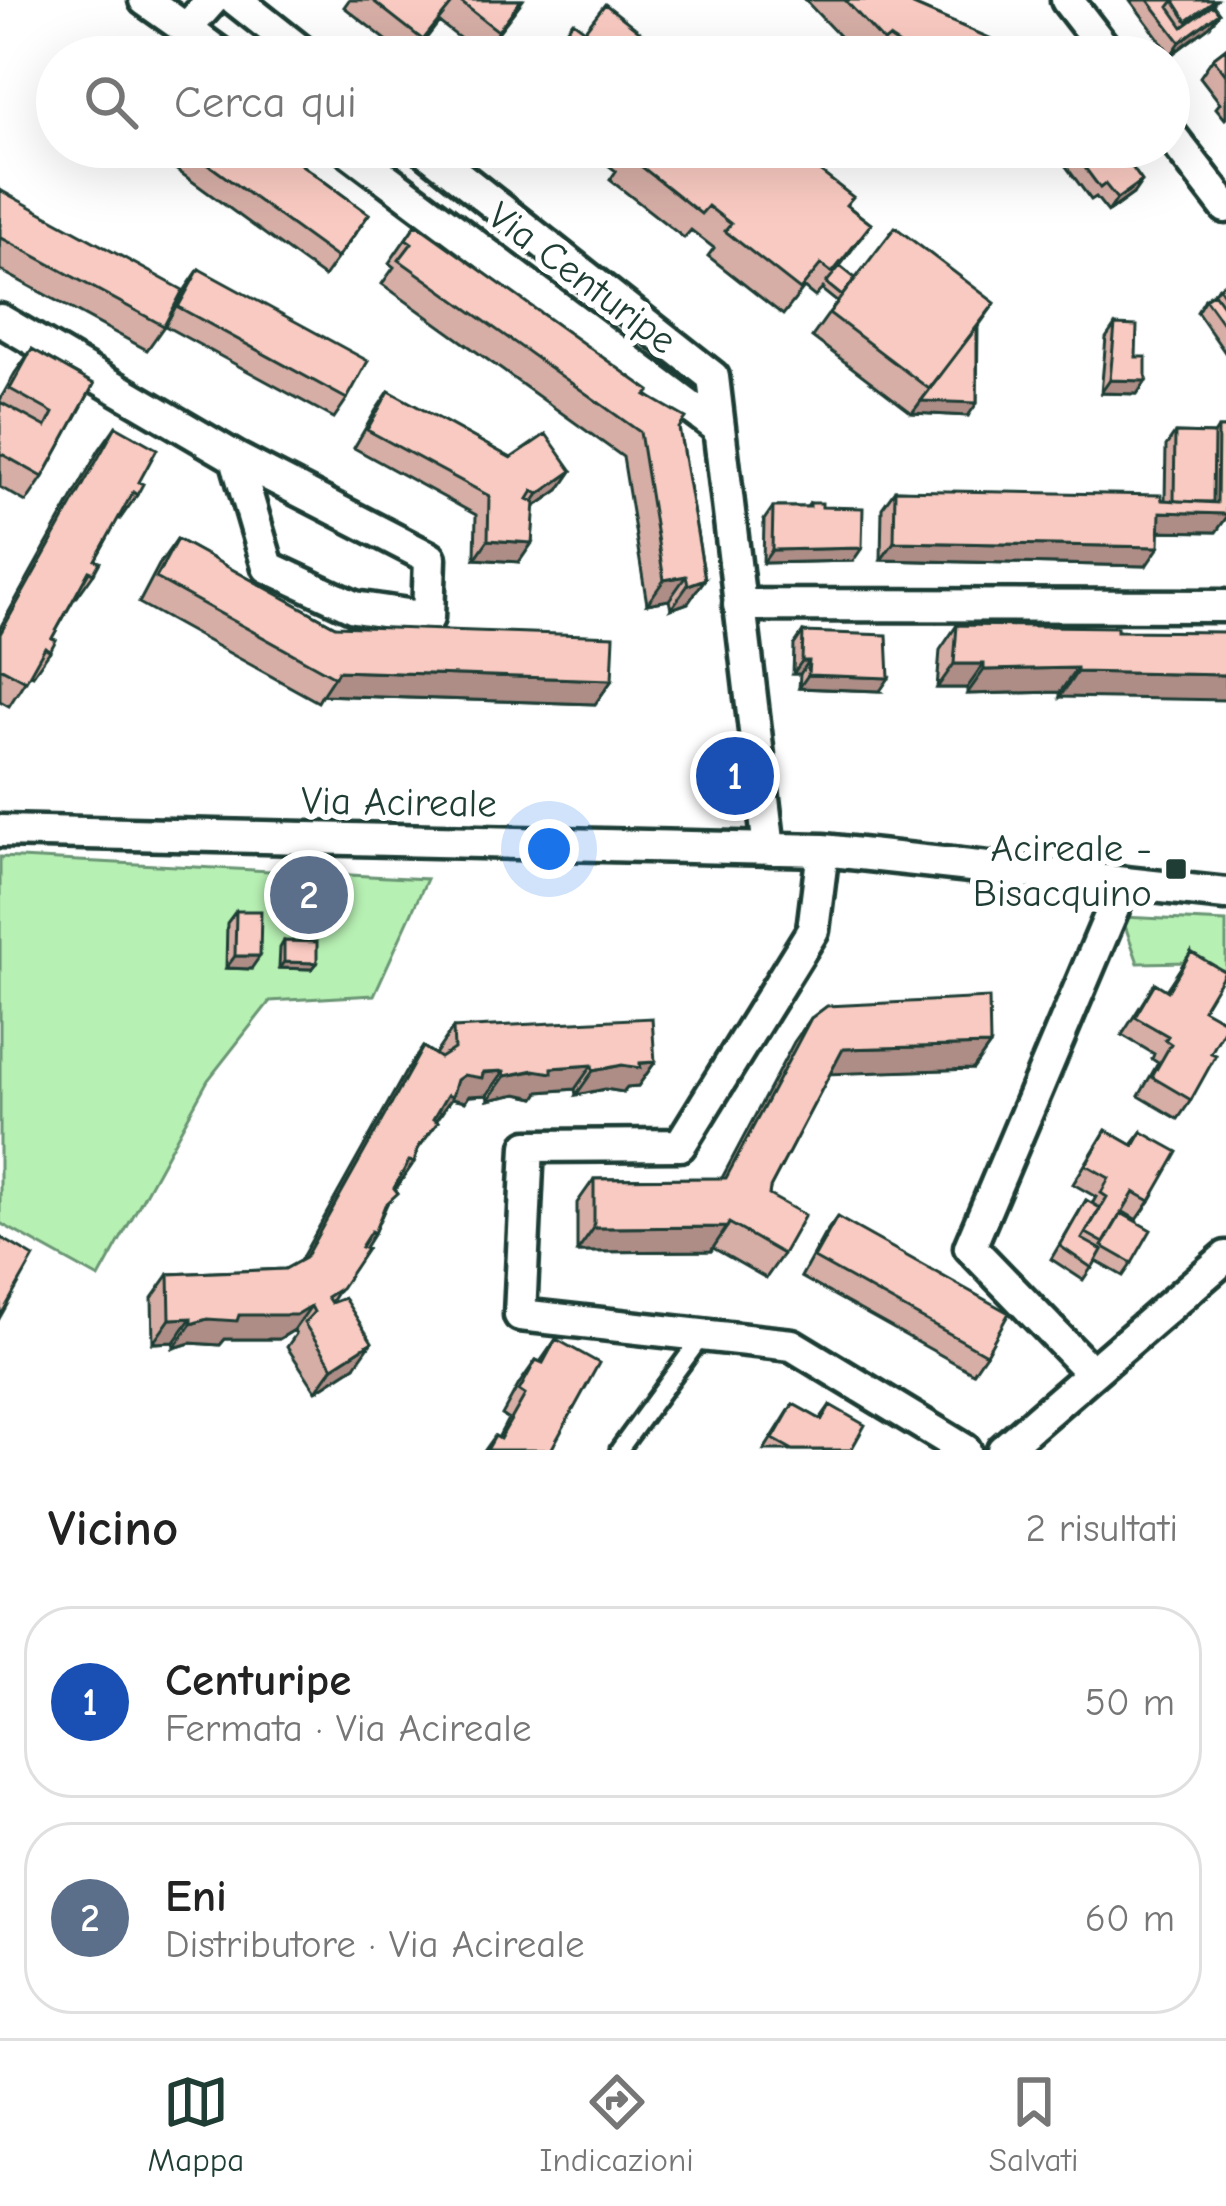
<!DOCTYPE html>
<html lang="it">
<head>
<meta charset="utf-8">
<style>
  body { margin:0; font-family:"Comic Neue",sans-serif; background:#f2f2f2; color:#222 }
  .you { position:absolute; left:549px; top:849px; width:42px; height:42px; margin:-30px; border:9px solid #fff; border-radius:50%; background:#1a73e8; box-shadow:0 0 0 18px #1a73e833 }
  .badge { display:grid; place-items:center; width:78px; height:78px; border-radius:50%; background:#1f3d34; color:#fff; font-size:39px; font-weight:700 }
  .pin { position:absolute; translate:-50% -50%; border:6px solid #fff; box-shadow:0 3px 12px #0006 }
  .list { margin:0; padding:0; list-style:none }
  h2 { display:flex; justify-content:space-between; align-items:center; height:156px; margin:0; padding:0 48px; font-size:51px }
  h2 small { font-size:39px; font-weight:400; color:#767676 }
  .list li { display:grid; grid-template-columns:78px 1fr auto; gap:36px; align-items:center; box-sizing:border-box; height:192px; margin:0 24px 24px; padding:0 24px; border:3px solid #e0e0e0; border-radius:48px }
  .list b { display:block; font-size:45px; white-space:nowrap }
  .list p { margin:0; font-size:39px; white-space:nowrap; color:#767676 }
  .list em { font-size:39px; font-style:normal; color:#767676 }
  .icon { flex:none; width:66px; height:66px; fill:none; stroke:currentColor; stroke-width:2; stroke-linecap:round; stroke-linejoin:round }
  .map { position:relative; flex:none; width:1226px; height:1450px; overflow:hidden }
  .search { position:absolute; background:#fff; box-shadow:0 12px 48px #0002; left:36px; right:36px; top:36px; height:132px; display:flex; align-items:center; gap:30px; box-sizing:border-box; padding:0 42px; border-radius:66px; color:#767676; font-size:45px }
  .sheet { height:588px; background:#fff }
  nav { display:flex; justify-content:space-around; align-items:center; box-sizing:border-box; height:168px; border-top:3px solid #e0e0e0; background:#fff; font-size:33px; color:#767676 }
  nav a { display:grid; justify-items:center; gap:6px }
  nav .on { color:#1f3d34 }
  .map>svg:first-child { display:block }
  .green { fill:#b7f0b3; stroke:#6b9674; stroke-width:3 }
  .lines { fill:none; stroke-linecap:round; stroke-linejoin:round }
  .lane-casing { stroke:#1f3d34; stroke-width:24 }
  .street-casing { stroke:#1f3d34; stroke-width:39 }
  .lane { stroke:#fff; stroke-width:15 }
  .street { stroke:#fff; stroke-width:30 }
  .wall { fill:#d6aea6; stroke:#1f3d34; stroke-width:3 }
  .shaded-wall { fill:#ae8d87; stroke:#1f3d34; stroke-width:3 }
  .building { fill:#f9cac1; stroke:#1f3d34; stroke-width:3 }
  .poi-dot { fill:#1f3d34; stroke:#fff; stroke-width:4.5 }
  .labels { text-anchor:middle; stroke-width:12; stroke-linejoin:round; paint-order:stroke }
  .street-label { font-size:39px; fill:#1f3d34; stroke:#fff }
  .poi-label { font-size:39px; fill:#1f3d34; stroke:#fff; text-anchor:end }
</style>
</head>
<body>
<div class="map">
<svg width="1226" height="1450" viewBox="0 0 1226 1450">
  <rect width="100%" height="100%" fill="#fff"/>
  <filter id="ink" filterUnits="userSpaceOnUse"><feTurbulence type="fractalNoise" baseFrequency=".00833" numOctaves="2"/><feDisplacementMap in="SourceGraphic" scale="24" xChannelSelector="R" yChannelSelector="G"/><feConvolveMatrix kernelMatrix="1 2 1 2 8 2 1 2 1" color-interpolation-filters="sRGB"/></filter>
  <g filter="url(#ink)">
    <path class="green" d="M0,857L427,879L374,995L270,1001L208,1080L99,1278L0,1223Z
      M1122,917L1226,922V971L1191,962L1138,963Z"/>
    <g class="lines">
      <g class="lane-casing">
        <path id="lane" d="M619,1450L702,1336"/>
      </g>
      <g class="street-casing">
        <path id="street" d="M145,0L186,29
          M212,0L186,29L224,57
          M236,0L308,57
          M1067,0L1111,57
          M1169,133L1226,207
          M344,147L717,427
          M422,147L713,377L769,849
          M0,320L236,458L430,558L428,618L354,607L268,567L236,458
          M739,605L1226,606
          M0,831L823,850L1226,894
          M823,850L813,930L680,1145L528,1146L520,1315L792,1345L965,1450
          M1092,1373L970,1247L1124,883
          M1003,1450L1226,1257"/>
      </g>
      <use href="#lane" class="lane"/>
      <use href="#street" class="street"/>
    </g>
    <path class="wall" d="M349,0H523L481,55L439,22L412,57H408L344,7Z
      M805,0H908L913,5L1033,57H859Z
      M1130,0H1216L1213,5L1219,13L1210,26L1171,55Z
      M1226,48V118L1225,119L1216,108L1220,103L1200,77L1213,58Z
      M145,147H277L369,214L324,277Z
      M566,147H783L784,156L871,224L840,266L855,278L977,328L968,416L912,413L812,337L837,302L822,290L824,287L815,297L804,288L783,315L708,256L714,248L691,230L684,238L610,180L616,171L592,153L585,162Z
      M1058,147H1128L1131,151L1125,158L1133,194L1108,212L1096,197L1091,200L1065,165L1069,160Z
      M0,190L164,326L147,350L0,270Z
      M416,224L646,395L679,428L705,579L688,603L671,609L669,600L647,604L623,457L382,284L394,267L389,263Z
      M199,269L347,399L334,418L165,326L186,288Z
      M1226,282V354L1197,312L1205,299Z
      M1115,325L1136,357L1146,381L1137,394L1101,393L1106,338Z
      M32,349L94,384L43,477L26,502L0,487V400L15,373Z
      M389,391L511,458L572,471L559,490L534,507L532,543L519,562L475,559L476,515L354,448L376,410Z
      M116,426L139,482L137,495L120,519L118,518L95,560L94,573L77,597H75L52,638L50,651L33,675L30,673L9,706L0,701V628L99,450Z
      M1218,428H1226V518L1216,532L1160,531L1146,566L881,560L882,508L895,490L1165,500L1166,446L1175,433L1214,434Z
      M810,503L822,507L853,561L763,563L764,520L773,507H807Z
      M177,539L335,626L612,680L595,704L322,695L318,702L139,603L160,563Z
      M957,625L1117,631L1060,697V692L967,694V688H937L940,650Z
      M803,632L880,691L799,688L800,674H793L794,645Z
      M236,911L251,969L226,968L227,923Z
      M284,941L317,963L312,969L279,968L280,948Z
      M1191,952L1211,1053L1191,1100L1178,1119L1139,1096L1158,1063L1152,1059L1154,1054L1122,1035L1155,983L1166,990Z
      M811,1018L990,1045L973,1069L830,1073L770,1188L769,1195L783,1254L766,1278L713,1248L711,1251L577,1252V1203L594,1179L722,1178L794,1042Z
      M453,1028L655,1062L638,1086L627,1087L623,1092L605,1089L576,1095L575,1089L539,1092L535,1098L517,1094L488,1100L487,1095L469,1096L465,1102L451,1099L418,1149L414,1162L397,1187L395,1186L374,1233L331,1302L355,1366L316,1391L287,1347L296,1334L294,1330L279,1339H225L220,1345L190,1343L174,1348V1342L153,1343L152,1298L169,1274L285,1269L300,1261L406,1071L423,1047L436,1055V1053Z
      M1106,1130L1132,1145L1142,1132L1150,1201L1137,1220L1122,1211L1132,1263L1123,1276L1096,1261L1083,1280L1051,1259L1086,1200L1092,1204L1096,1197L1073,1184Z
      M837,1217L986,1354L973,1373L801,1277L824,1235Z
      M556,1339L551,1450H485L495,1436L498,1438L508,1419L502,1415L519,1384L536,1360L540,1362Z
      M793,1404L820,1419L830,1405L851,1450H764Z"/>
    <path class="shaded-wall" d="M1219,13L1210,26L1171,55L1180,42Z
      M1142,181L1133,194L1108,212L1117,199Z
      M995,303L978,327L977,403L968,416L912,413Z
      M1110,380L1146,381L1137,394L1101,393Z
      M572,471L559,490L526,513L539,494Z
      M1160,512L1226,514V518L1216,532L1147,531Z
      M488,540L532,543L519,562L475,559Z
      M894,542L1159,547L1146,566L881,560Z
      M862,548L853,561L763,563L772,550Z
      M686,576L669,600L647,604L664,580Z
      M705,579L688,603L671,609L688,585Z
      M802,661H809L800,674H793Z
      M954,664H984L967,688H937Z
      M1077,668L1060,692L967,694L984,670Z
      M338,671L612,680L595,704L322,695Z
      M1077,672L1226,675V700L1060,697Z
      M808,675L889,678L880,691L799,688Z
      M235,956H260L251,969L226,968Z
      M284,962L317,963L312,969L279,968Z
      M990,1045L973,1069L826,1074L843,1049Z
      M655,1062L638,1086L627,1087L623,1092L605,1089L576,1095L593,1071L622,1065Z
      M592,1065L575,1089L539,1092L535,1098L517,1094L488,1100L505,1076L552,1068Z
      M504,1071L487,1095L469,1096L465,1102L451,1099L435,1121L430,1119L457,1080L464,1075Z
      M438,1122L409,1161L414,1162L397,1187L392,1185L419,1146Z
      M727,1227L711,1251L577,1252L594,1228Z
      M311,1306L294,1330L279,1339H225L220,1345L190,1343L174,1348L191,1324L207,1319Z
      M191,1318L174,1342L153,1343L170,1319Z
      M372,1342L355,1366L316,1391L333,1367Z"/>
    <path class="building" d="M372,0H447L452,4L423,40Z
      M458,0H521L498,31Z
      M845,0H908L913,5L1033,57H912L910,56L912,53L889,38L884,42Z
      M1148,0H1171L1173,2L1169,7L1183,27L1213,5L1219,13L1180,42Z
      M1175,0H1216L1187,21L1174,1Z
      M605,4L667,53L664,57H545L573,21L585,30Z
      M1226,48V75L1213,58Z
      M184,147H277L369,214L337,258Z
      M633,147H783L784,156L790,148L853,197L846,205L871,224L832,273L821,264L800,290L725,231L731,224L708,206L701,214L627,155Z
      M1077,147H1128L1131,151L1124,156L1142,181L1117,199L1105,184L1100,188L1074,153L1078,149Z
      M0,190L183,290L164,326L0,237Z
      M416,224L650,391L646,395L686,418L679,428L705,579L688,585L686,576L664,580L640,432L399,260L412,243L406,239Z
      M895,227L995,303L929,389L829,313Z
      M840,266L855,278L842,296L826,283Z
      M199,269L368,361L347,399L178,307Z
      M1226,282V298L1219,287Z
      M1214,293L1226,310V328L1205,299Z
      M1115,325L1137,326L1136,357H1146V381L1110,380Z
      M977,327V403L921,401Z
      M32,349L94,384L43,477L0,453V402L46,427L53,413L10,389Z
      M389,391L511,458L546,434L572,471L539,494L533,491L528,499L535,502L532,543L488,540L489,496L367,430Z
      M116,426L157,449L139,482L143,484L137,495L133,492L95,560L100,562L94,573L89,571L52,638L56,640L50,651L45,647L26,681L0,667V634Z
      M1218,428H1226V514L1160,512L1159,547L894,542L895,490L1161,495L1162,500L1217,503Z
      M1175,433L1214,434L1213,502L1174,501Z
      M810,503H822V507L863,508L862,548L772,550L773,507H810Z
      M177,539L335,626L614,636L612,680L338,671L335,677L156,578Z
      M957,625L1117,627V631L1226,632V675L1077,672V668L984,670V664H954Z
      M803,632L887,635L889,678L808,675L809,661H802Z
      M236,911H261L260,956H235Z
      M284,941L317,942V963L284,962Z
      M1191,952L1225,972L1203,1009L1226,1022V1026L1211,1053L1216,1055L1191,1100L1152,1077L1171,1044L1165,1040L1168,1036L1135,1017L1155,983L1168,991Z
      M989,998L990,1045L843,1049L770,1188L769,1195L805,1215L783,1254L729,1223L727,1227L594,1228V1179L726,1178L811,1018L827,1006Z
      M652,1018L655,1062L640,1063V1068L622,1065L593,1071L592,1065L552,1068V1073L534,1070L505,1076L504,1071L483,1072L482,1078L464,1075L457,1080L452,1097L447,1095L433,1119L438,1122L419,1146L414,1162L409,1161L394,1188L398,1193L385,1205L374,1233L371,1231L361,1247L367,1249L341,1288L327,1297L331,1303L344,1298L372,1342L333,1367L304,1323L314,1312L311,1306L296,1315H239L237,1321L207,1319L191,1324V1318L170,1319L169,1274L285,1269L305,1258L423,1047L440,1058L454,1049L453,1028Z
      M1106,1130L1134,1146L1142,1132L1178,1152L1150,1201L1134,1192L1104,1243L1086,1233L1107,1197L1101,1193L1109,1178L1086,1165Z
      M1086,1200L1100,1208L1082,1239L1102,1250L1092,1268L1060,1246Z
      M1121,1213L1151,1230L1132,1263L1102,1246Z
      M837,1217L1009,1313L986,1354L814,1258Z
      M0,1237L34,1257L0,1317Z
      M556,1339L599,1363L551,1450H487L495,1436L500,1439L525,1395L519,1391L536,1360L543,1363Z
      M793,1404L822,1420L830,1405L865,1425L851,1450H793L773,1439Z"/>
  </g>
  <rect class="poi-dot" x="1164" y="857" width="24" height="24" rx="6"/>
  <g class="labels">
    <g class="street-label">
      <text transform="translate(583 277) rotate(37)" y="14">Via Centuripe</text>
      <text transform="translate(399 801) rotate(1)" y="14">Via Acireale</text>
    </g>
    <g class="poi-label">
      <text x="1152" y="861">Acireale -<tspan x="1152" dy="45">Bisacquino</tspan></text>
    </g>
  </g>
</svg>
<div class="you"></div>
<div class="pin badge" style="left:735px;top:776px;background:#1a4fb4">1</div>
<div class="pin badge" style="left:309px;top:895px;background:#5c6f8a">2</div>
<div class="search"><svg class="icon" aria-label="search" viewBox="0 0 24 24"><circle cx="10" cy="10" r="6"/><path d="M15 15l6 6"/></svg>Cerca qui</div>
</div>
<section class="sheet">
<h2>Vicino<small>2 risultati</small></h2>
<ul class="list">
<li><span class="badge" style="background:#1a4fb4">1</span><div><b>Centuripe</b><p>Fermata · Via Acireale</p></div><em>50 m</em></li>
<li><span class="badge" style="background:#5c6f8a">2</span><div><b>Eni</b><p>Distributore · Via Acireale</p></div><em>60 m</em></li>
</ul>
</section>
<nav>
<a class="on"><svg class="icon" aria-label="map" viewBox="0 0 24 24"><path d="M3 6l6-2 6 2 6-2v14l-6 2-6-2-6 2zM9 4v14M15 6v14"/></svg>Mappa</a>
<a><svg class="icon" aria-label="directions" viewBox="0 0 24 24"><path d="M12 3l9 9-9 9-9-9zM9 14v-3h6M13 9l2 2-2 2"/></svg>Indicazioni</a>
<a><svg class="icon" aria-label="saved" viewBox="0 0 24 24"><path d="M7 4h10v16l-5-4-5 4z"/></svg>Salvati</a>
</nav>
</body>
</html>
